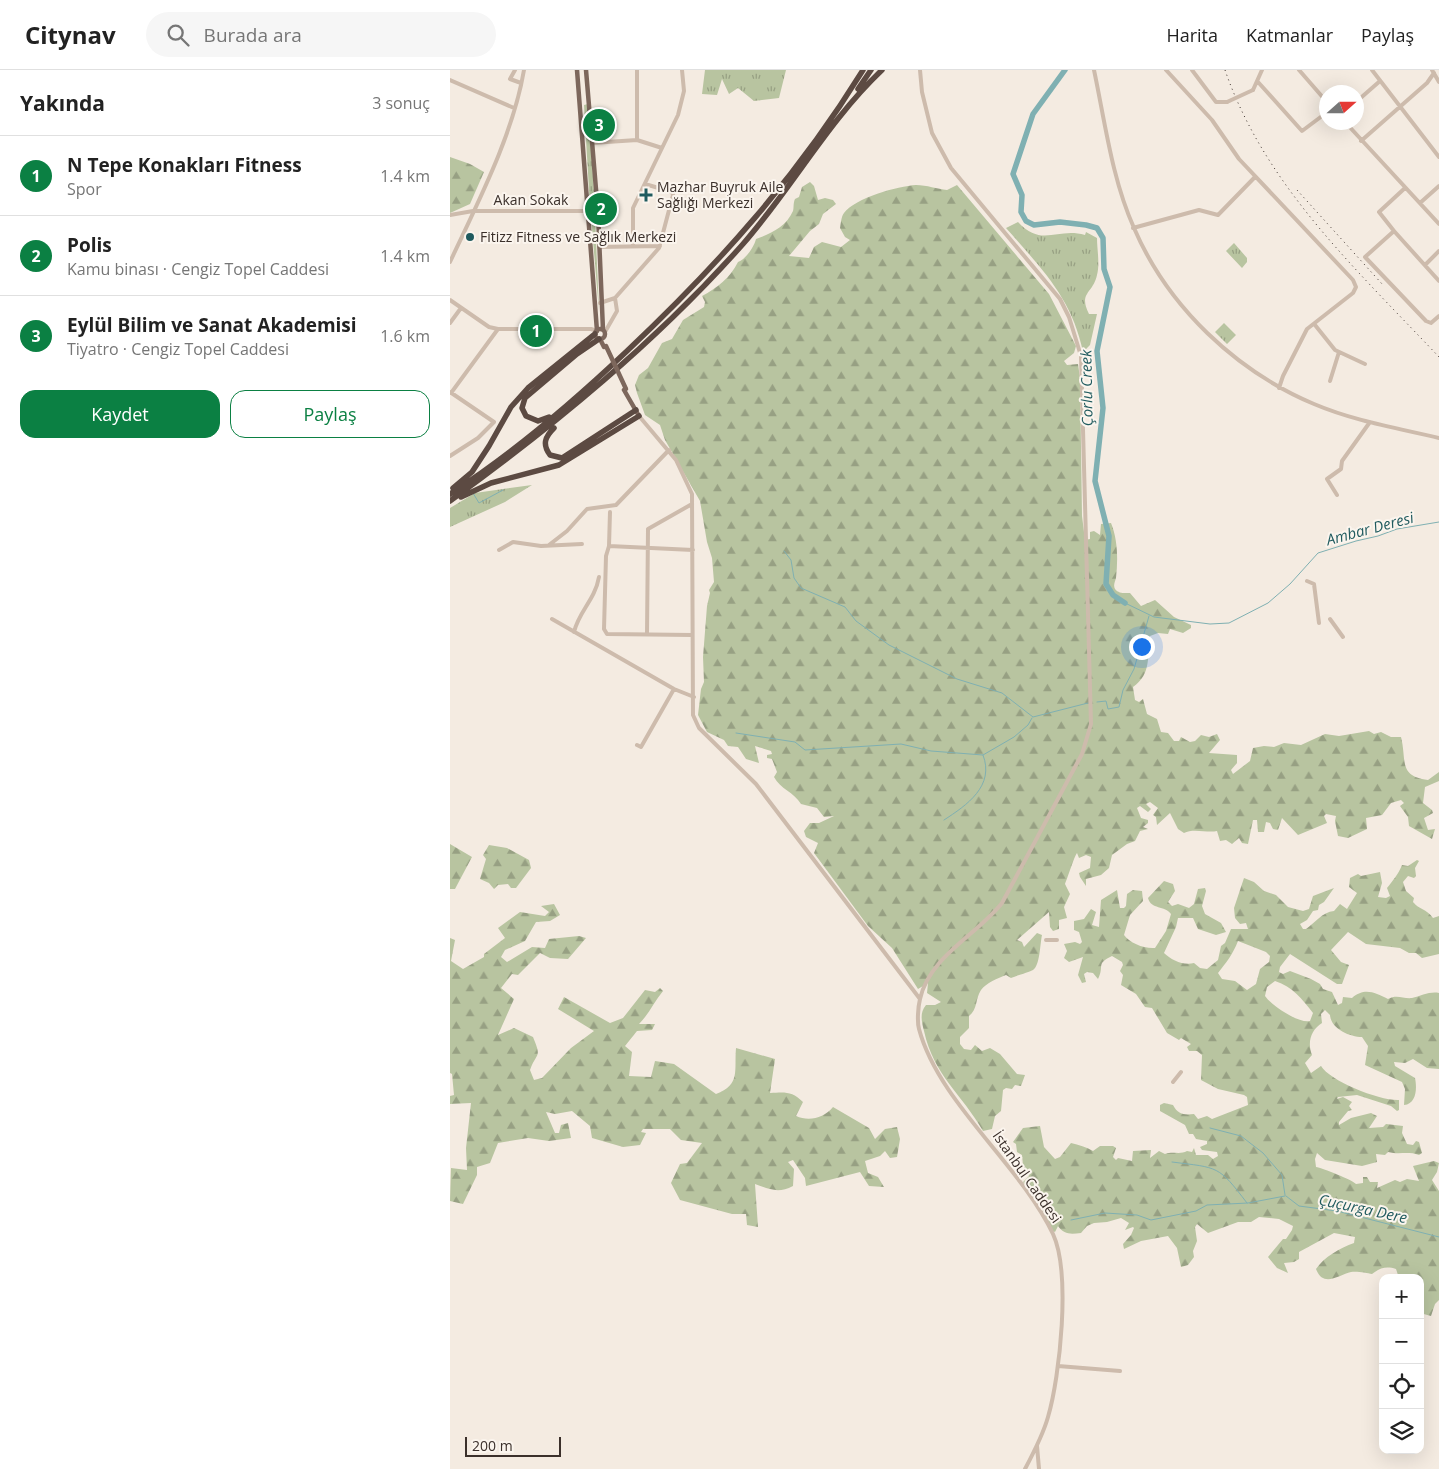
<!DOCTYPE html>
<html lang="tr">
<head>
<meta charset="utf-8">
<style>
  body { margin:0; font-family:"Open Sans",sans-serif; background:#f6f6f6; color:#222 }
  .controls { position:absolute; right:15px; bottom:15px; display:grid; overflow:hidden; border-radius:10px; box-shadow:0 5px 20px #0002 }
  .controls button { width:45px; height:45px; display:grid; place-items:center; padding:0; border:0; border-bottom:1px solid #e0e0e0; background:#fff; color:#222; font:25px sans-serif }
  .compass { position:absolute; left:869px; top:15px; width:45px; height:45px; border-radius:50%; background:#fff; box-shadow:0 5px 20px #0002; rotate:69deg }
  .scale { position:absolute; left:15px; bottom:12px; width:96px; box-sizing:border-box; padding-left:5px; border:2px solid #3b302b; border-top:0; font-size:14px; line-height:18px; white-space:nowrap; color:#3b302b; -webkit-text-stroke:4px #fbf5ee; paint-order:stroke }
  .you { position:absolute; left:691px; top:576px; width:18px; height:18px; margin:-12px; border:4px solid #fff; border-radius:50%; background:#1a73e8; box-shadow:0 0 0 8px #1a73e833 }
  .badge { display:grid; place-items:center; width:32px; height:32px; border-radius:50%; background:#0b8043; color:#fff; font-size:16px; font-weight:700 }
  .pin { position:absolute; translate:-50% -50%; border:2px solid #fff; box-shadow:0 1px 5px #0006 }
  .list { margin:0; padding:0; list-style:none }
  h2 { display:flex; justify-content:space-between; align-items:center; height:65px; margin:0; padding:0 20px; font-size:21px }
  h2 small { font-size:16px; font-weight:400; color:#767676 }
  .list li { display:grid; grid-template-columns:32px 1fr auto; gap:15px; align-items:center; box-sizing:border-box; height:80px; padding:0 20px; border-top:1px solid #e0e0e0 }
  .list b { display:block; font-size:19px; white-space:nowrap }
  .list p { margin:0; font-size:16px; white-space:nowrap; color:#767676 }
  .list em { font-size:16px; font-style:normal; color:#767676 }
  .actions { display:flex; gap:10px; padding:15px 20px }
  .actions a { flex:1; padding:11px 0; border:1px solid #0b8043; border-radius:15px; text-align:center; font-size:18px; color:#0b8043 }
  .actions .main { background:#0b8043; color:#fff }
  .icon { flex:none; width:28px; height:28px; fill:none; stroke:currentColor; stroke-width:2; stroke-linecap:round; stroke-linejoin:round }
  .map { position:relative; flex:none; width:989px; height:1399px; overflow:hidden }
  header { display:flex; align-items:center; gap:30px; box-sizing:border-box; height:70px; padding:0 25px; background:#fff; border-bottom:1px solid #e0e0e0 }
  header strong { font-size:24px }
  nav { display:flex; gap:28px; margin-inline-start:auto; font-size:18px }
  .search { width:350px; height:45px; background:#f6f6f6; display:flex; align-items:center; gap:12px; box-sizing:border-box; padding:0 18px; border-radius:28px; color:#767676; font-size:19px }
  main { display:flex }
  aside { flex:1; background:#fff }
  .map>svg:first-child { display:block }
  .grass { fill:url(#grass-tufts) }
  .forest { fill:url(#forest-firs); fill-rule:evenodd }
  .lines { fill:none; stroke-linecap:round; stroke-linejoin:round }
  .stream { stroke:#7fb0b2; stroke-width:1 }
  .river { stroke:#7fb0b2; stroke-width:5.5 }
  .minor { stroke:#cdbbac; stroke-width:4 }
  .major { stroke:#7d675c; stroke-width:4.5 }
  .highway { stroke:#5c4a42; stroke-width:5.5 }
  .rail { stroke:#3b302b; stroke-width:1; stroke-dasharray:1 4; stroke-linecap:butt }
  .minor-bridge { stroke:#cdbbac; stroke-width:4 }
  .major-bridge { stroke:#7d675c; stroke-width:4.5 }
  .poi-dot { fill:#1f5a5e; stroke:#fbf5ee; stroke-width:2 }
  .labels { text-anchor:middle; stroke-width:4; stroke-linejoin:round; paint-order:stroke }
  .poi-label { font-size:14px; fill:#3b302b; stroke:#fbf5ee; text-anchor:start }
  .street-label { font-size:14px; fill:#3b302b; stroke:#fbf5ee }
  .water-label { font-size:15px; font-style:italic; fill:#1f5a5e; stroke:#fbf5ee }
</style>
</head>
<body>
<header>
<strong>Citynav</strong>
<div class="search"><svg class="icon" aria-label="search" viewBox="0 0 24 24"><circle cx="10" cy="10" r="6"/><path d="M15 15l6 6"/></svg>Burada ara</div>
<nav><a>Harita</a><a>Katmanlar</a><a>Paylaş</a></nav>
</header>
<main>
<aside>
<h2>Yakında<small>3 sonuç</small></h2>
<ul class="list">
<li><span class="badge">1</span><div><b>N Tepe Konakları Fitness</b><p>Spor</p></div><em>1.4 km</em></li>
<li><span class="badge">2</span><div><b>Polis</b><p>Kamu binası · Cengiz Topel Caddesi</p></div><em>1.4 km</em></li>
<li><span class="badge">3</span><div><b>Eylül Bilim ve Sanat Akademisi</b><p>Tiyatro · Cengiz Topel Caddesi</p></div><em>1.6 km</em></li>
</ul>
<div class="actions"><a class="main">Kaydet</a><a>Paylaş</a></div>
</aside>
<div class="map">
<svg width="989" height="1399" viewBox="0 0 989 1399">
  <defs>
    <pattern id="grass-tufts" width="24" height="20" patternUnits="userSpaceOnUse" patternTransform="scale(1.25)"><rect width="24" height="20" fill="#b8c4a0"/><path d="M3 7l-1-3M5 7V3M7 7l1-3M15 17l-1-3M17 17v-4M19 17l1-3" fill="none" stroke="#97a083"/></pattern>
    <pattern id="forest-firs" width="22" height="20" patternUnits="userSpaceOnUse" patternTransform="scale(1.25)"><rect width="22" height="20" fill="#b8c4a0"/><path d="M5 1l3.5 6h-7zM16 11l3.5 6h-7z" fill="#97a083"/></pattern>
  </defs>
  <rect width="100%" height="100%" fill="#f4ebe1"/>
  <path class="grass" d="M255,0H336L329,28L304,31L288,18L279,24L272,9L267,25L252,24Z
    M138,34L145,136L140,137L134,35Z
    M141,147H145L149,241Z
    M568,152C592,178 607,157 635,165L636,162L647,168C647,179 650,194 647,205C643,224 628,222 639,244H647L640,275L633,282C622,228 591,198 556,158Z
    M784,173L797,188V192L792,198L776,181Z
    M774,253L786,265L777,274L765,262Z
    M82,415L55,432L0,457V438L25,423Z"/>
  <path class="forest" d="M0,87L20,94L34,102L20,134L0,143Z
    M360,112L364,116L368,130L375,128L383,130L386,134L373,144L369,154L360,161L339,186L359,188L364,177L372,172L391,177L400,170L395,167L390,158C391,153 391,147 394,143C405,128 448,116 466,115C477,115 487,119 497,120L507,115L599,224L626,276L624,283L614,291L617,295L628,294L630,308L632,446L635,470L640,469V462L644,461L650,465L651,454L661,453C668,470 668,490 666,508C665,512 663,515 665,519C669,524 675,523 680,523L691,536L705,530L724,547L741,555V558L733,563L720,559L718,564L708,563L700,566C697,585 702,604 683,617L685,630L689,632L693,629L697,644L707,649L711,662L718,663L724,671H729L731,667L740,672L745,671L751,665L759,667L767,664L770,670L759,683L787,685V693L781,700L783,704L800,691L803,678L814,676L824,677L834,673L851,675L875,664L889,666L919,661L924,664L931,662L941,667H951C957,691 948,706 978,710L989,702V711L975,717L973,733L982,740L983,743L974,748L978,760L985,759L982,769L959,756L958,747L950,736L954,733L951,730L941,733L932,745L916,748L917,759L898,768L888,766L885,751L886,746L876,744L874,746L877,753L848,765L832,748L828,760L823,759L820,753L816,752L814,762H808L807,750H803L798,774L792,773L789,768L782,774L776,770L770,771L767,761C757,763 743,758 734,763L728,759L720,743L707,755L706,747L703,745L708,738L700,732L696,734L701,739L698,742L690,736L687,738L691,748L698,750V753L693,757L698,759L690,761L685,771L677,774L662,785L659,798L651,805L636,809V816L630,807L629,803L640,798L641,787L636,785L629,788L627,783C624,787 618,807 615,814L620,824L614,837L617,848L609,850V859L603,861L600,857L599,842L567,870L572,872L574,877L587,863L592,865C590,874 590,896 583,900C580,902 565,906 561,908L556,905C548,908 536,913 531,920C525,929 528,939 519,946V958L510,967V974L514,979L521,980L525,975L532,981L540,978L550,984L567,1004L575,1005L571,1016L565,1015L562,1019L556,1018L553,1020L551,1041L545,1046L542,1059L533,1061C512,1024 484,1006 474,961C472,953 469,943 476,935H485L491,932L477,923L478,913L468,919L442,878L418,856L364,783L368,773L356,767L354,761L360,753H369L384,746L374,747L367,738L351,734C344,722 330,719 324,707L327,702L322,689L317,688V685L322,684L321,681L305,676L309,693L296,689L288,677L278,676L274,670L257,662L248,645L251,619L254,612L253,587L257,536L260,523L259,520L264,512L262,488L257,472L250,431L215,370L210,355L195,345L187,323L185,315L189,305L198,298L212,273L222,269L233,250L254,237L255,232L252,226C267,218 280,208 288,192C296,189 304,177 306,169C320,164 336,157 343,141C344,138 343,133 345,129L349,127L352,117Z
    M0,774L22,787L5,819H0Z
    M39,775L57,778L79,790L81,798L66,818H61L58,814L48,815L44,819L39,813L30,809L36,789L33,785Z
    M967,790L969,791L965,798L966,806L964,808L958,806L953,812L956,821L964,828L963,832C968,839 977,839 983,848L989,846V884L972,888L966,883H959L950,878L916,874L898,862L881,880L891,892L899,895L892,914H887L840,884L830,897L829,902L833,904L840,901L861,909L870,914L873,919L882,922L888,935L892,933L893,927L902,928C915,917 925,923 938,929C947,924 953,929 962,928C971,926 980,921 989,923V999L977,998L963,989L955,993L944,992L945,996L965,1008C967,1017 967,1034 954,1035L955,1019L952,1012L915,995L918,976L912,967C900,967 881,959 880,945L875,940L871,944L872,953C861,960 857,972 862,985L855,993L861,1003L871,996C880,1011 930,1031 949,1030V1040L947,1041L941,1036L907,1025L888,1027L887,1029L893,1027L902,1032L899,1036L902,1040L898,1041L889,1052V1055L901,1048L921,1043L927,1046L919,1058L933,1057L936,1054L953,1056L952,1063L957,1074L963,1075L966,1071L969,1072L972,1083L969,1085C958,1081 949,1085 938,1082L935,1085L926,1084L927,1092L912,1096L875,1090L867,1083L865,1089L866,1097C872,1098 903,1110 906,1114L913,1113V1107H917L920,1112H928L927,1118L945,1110L950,1112L957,1109L969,1111L963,1096L984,1091L989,1093L987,1102L982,1110L989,1121V1230L985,1234L981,1246L970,1243V1208H949L946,1199C936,1196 930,1198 922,1204C917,1203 907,1201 901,1202C889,1205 873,1218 866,1199C874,1187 890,1178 904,1173L905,1167L884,1163L849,1182V1189L844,1192L834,1193L838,1203L827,1198L818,1187L833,1169H836L842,1160L843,1156L829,1149L809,1147L801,1152H788L758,1163L747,1154L745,1157L747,1171L743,1181L744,1187L738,1195L731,1197L727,1178L718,1166L691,1171L674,1179L673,1174L681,1165L684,1158L683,1157L675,1160L679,1153L671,1148L657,1152L644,1153L637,1156L631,1163C621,1164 614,1165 608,1156L605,1162L603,1161L592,1139L573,1112L579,1106L573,1095L572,1085L567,1082L566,1074L563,1072L573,1058L590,1056L594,1077L605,1089L610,1087L621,1073C629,1075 636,1077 643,1081L650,1076H663L666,1078L663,1087L666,1090L668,1088L682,1091L683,1081L701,1080L700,1088L709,1081L715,1084C723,1081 730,1085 737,1081L742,1082L744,1078L746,1085H758L763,1089L768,1086L767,1082L752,1080L750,1077L757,1074V1071L746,1069L743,1064H739L735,1055L710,1041V1035L714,1033L723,1035C728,1045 735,1045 744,1044L748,1049L757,1046L762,1049L798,1035L797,1027L794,1025L768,1019L751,1010L752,985L747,981H739L737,977L741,974L731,968L729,970L717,963L702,938L695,937L686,924L671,915L673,905L670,901L673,895L672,892L662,886C645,894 655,896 648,909L643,903L637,902L634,904L636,912L632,913L628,905L633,887L619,892L614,888L617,881L614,874L625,872L630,874L632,872L629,862L624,860V851L634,849L641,839L646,842L642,855L649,857L651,830L667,820L670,838H674L676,836L677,824L683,820L692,821L693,831L680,845L674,865C680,873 694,879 705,878L716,861L721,844C715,835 701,840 698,828L714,811L723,814L725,821L718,832L722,836L728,834L739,838L744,834L748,819L755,818L756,821L752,836L755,844L771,853L776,862L766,865L748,859L743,848H728L726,857L714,883C721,890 734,896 744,893L750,898L757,899L768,890L771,876L775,873L781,859H798L796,853L790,854L785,848L784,838L794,808L804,812L814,821L826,825L838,837L853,841L859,839L863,826L884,818L874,832L869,835L868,840L863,841L857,850L850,854L853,859H856C865,853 872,842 884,841L890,834L897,839L907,823L899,817L900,808L908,804L911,806L930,802L932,813L928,827L936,828L940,826L937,818C943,810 948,805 952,795L958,796ZM788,871L816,882L820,886L819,892L810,899L806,914L797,920L785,911L772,909L768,903C776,893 783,884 788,871ZM825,911C843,917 852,929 863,943L860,951C849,954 821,935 815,926L817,917Z
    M104,834L110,845L100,851L86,852L75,871L55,880L51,887L57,892L82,877L95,878L99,869L129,866L136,868L118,889L100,888L90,883L68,905L62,904L51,918L64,929L48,965L64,958L83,967C92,989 87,981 80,1000L84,1010L92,1008L121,978L144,961L108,939L114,927L160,953L173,948L195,920L205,922L210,918L213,921C204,932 199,944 189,954H205L202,960L187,961L175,976L182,982L179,1006L201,1007L205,991L224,994L266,1024C291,1015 284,1000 286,978L325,989L320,1023C335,1022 342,1021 353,1032L346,1046C359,1052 374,1048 383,1037L419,1058L425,1069L435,1059L447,1057L450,1069L447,1087L440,1088L435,1081L430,1086L415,1091L418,1103L428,1107L434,1117L419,1116L410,1102L356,1116L355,1108L343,1090L338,1092L344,1099L343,1116C328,1124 319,1119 305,1114L308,1157L297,1155L296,1144H282L230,1130L221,1113L230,1094L237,1093L252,1073L231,1070L220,1059H193L191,1062L196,1063L190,1075L173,1077L142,1068L140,1056L122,1041L105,1044L96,1042L105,1063H109L111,1055L118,1053L121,1068L99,1071L78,1068L48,1073L40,1093L27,1097V1105L13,1134L0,1131L1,1098L17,1100L16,1078L21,1033L0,1034V1026L4,1025L2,1004L0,1003V868L5,870L1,891L13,899L34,887V884L55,868L48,858L70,842L95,846L99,842L91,836Z
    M550,1063L558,1073L566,1092L564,1095L542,1065Z"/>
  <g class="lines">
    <path class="stream" d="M23,423L29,433L53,420
      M334,481L341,490L344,508L351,518L395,537L406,551L439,575L507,609L552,623L583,647L638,633
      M675,533L704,547L760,554L779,553L818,533L840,514L868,483L906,471L928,466L947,459L989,452
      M647,632L656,631L658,639L669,637L673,620L684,599L699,546
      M286,663L345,672L355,680L451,674L481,681L533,685L564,667L578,655L582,648
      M494,750C517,735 545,716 533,685
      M760,1058L791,1066L813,1083L832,1105L835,1125
      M722,1092C769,1098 768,1095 797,1133
      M836,1126L849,1136L887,1141L989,1167
      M621,1150L655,1143L687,1145L701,1150L746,1141L757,1135L798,1133L835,1126"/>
    <path class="river" d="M615,0L583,44L563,104L572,125L571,142L576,151L584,155L610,152L636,155L647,158L653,168L654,199L660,217L647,281L653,338L645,411L659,466L656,514L663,525L675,533"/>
    <path class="minor" d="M65,0L60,9L71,13
      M187,0V70
      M470,0L472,22L482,63L501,98L610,229L619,247L631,286L641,654L632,684L552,833C527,865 479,887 470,929C468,937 467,952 469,959C489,1033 570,1094 603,1164C621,1203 610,1306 598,1347C593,1365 584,1382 575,1399
      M644,0C655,52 662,109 684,158C718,237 786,301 864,334C904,351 947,358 989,368
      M716,0L762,50L789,89L903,210L906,217L903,223L857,259L833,306L829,318
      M742,0L766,32H777
      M849,0L876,31
      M922,0L989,87
      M982,0L989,12
      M0,10L64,38
      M808,12L852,61L876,43
      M803,20L812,0
      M906,32L930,11
      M895,52L989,154
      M911,71L977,13L984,3
      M142,73L187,70L212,78
      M955,118L929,142L944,161L915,187L976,251L981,253L989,246
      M970,133L989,116
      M0,145L23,141H138
      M683,158L749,140L768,145L805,107
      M944,161L989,211
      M183,176V138L228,45L234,21L232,0
      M149,177L210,176
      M0,192C28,132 63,65 74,0
      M975,195L989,181
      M0,230L39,257L48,259H141L147,261
      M150,233L165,228L209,178L223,125L222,122L195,114
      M0,253L11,238
      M865,255L885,280L915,294
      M155,262L167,241L165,228
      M880,311L889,282
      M0,322L44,352L28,368L0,386
      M1,323L48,259
      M189,346L226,390L242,424L243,645L249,658L306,714L470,929
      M887,425L877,409L891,399L892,391L920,352
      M160,442L159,476L156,486L154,559L157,564L242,565
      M99,475L117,461L137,439L166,435L219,380
      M159,476L243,480
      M49,480L63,472L91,476L132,474
      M857,511L864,514L869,553
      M102,549L224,619L244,627
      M880,549L893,567
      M124,562C129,541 145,530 149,507
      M197,564L198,459L242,434
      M187,675L191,677L224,619
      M596,870H607
      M723,1012L731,1002
      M608,1296L670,1301
      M587,1376L589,1399"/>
    <path class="major" d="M127,0L147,261
      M136,0L148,143L153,260
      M145 264a5 5 0 1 1 10 0a5 5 0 1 1-10 0Z
      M150,269L154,277
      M174,320L189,346"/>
    <path class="highway" d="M408,19L421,0
      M99,347L88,351L76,346L72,338L75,328L127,284L149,269
      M104,358C95,367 92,374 100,385L112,388L186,340
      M3,418L22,402L39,376L61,337L78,318L145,264
      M0,424C64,383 122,333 177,281C268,195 347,107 413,0
      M11,427L41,413L109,395L189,346
      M0,431C105,355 206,272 293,174C342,118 378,51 432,0"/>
    <path class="rail" d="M775,0C815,116 907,200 989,287
      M847,120L933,215"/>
    <path class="minor-bridge" d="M777,32L803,20"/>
    <path class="major-bridge" d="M156,276L176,319"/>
  </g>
  <g class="poi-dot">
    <path d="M193.5 117.5h5v5h5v5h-5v5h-5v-5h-5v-5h5z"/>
    <circle cx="20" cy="167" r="5"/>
  </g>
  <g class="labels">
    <g class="poi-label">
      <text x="207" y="122">Mazhar Buyruk Aile<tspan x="207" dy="16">Sağlığı Merkezi</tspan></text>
      <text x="30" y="172">Fitizz Fitness ve Sağlık Merkezi</text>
    </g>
    <g class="street-label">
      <text x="81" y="135">Akan Sokak</text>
      <text transform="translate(577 1107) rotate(55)" y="5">İstanbul Caddesi</text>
    </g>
    <g class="water-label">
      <text transform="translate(637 318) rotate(-91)" y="5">Çorlu Creek</text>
      <text transform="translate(920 459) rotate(-15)" y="5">Ambar Deresi</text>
      <text transform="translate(913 1139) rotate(12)" y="5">Çuçurga Dere</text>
    </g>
  </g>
</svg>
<div class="controls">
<button>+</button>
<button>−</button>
<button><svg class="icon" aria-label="locate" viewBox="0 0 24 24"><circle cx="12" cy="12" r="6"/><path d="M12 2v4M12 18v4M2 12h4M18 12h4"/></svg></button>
<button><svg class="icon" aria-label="layers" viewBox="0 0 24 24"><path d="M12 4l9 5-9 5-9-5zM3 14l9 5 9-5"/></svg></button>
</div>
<svg class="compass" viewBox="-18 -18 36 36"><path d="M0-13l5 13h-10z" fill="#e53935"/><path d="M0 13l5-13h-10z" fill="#767676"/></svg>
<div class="scale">200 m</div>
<div class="you"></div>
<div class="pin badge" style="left:86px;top:261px">1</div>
<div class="pin badge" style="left:151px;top:139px">2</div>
<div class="pin badge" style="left:149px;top:55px">3</div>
</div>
</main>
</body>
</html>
